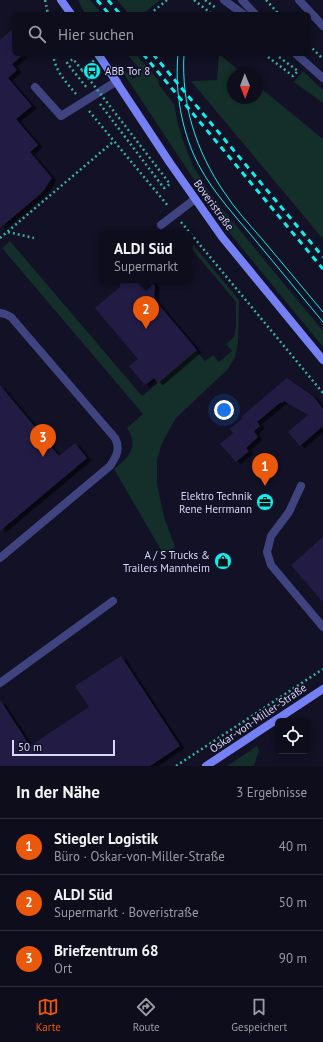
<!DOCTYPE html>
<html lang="de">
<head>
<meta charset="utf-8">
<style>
  body { margin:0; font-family:"PT Sans",sans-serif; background:#171625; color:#f1f3f6 }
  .controls { position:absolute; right:12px; bottom:12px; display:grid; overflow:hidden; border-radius:6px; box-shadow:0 2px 6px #0003 }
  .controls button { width:36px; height:36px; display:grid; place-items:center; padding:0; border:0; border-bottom:1px solid #2e2d3b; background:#0e0d1c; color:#f1f3f6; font:20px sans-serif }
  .compass { position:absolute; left:227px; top:68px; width:36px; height:36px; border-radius:50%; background:#0e0d1c; box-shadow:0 2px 6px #0003; rotate:179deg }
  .scale { position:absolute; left:12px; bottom:10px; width:103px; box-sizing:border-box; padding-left:4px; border:2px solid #d7d7fc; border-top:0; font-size:11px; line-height:14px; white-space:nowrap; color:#d7d7fc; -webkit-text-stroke:3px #121125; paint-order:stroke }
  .you { position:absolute; left:224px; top:410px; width:14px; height:14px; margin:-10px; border:3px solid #fff; border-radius:50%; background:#1a73e8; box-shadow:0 0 0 6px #1a73e833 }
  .badge { display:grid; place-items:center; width:26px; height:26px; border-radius:50%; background:#ea580c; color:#fff; font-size:13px; font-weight:700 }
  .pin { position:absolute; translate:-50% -33px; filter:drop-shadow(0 1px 2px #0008) }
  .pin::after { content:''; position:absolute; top:21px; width:14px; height:12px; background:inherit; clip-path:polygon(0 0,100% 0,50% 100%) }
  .popup { position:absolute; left:99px; top:231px; width:94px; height:52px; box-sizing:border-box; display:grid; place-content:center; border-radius:6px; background:#0e0d1c; filter:drop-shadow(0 1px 3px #0005); font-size:13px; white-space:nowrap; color:#9b9ca3 }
  .popup b { font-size:15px; color:#f1f3f6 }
  .popup::after { content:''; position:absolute; left:50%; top:100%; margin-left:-8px; border:8px solid transparent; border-top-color:#0e0d1c }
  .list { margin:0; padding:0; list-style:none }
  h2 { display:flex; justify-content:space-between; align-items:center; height:52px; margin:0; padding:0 16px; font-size:17px }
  h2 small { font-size:13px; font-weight:400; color:#9b9ca3 }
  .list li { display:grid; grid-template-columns:26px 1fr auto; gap:12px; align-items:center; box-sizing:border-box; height:56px; padding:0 16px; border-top:1px solid #2e2d3b }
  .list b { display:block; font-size:15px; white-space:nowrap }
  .list p { margin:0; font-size:13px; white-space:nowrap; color:#9b9ca3 }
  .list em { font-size:13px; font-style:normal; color:#9b9ca3 }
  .icon { flex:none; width:22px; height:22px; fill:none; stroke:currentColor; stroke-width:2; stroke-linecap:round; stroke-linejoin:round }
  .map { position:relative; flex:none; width:323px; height:766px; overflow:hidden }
  .search { position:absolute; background:#0e0d1c; box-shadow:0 2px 6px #0003; left:12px; right:12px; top:12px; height:44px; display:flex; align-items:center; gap:10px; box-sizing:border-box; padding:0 14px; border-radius:6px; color:#9b9ca3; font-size:15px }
  .sheet { height:220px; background:#0e0d1c }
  nav { display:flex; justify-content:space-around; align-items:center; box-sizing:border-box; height:56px; border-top:1px solid #2e2d3b; background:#0e0d1c; font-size:11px; color:#9b9ca3 }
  nav a { display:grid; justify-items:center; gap:2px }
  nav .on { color:#ea580c }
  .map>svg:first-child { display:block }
  .green { fill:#142e2a }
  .building { fill:#221e44; filter:url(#shadow) }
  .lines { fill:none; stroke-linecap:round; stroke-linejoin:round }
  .path { stroke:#38af9b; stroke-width:2.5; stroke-dasharray:2 3; stroke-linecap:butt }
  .service { stroke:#3f4480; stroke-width:8 }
  .minor { stroke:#3f4480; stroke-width:8 }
  .tertiary { stroke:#3f4480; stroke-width:8 }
  .secondary { stroke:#7580f5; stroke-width:8 }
  .tram { stroke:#11eeec; stroke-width:1 }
  .rail { stroke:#11eeec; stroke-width:3; stroke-dasharray:6 5; stroke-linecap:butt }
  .path-bridge { stroke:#38af9b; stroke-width:2.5; stroke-dasharray:2 3; stroke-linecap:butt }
  .labels { text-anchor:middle; stroke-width:3; stroke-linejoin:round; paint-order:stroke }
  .poi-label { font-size:11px; fill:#d7d7fc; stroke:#121125; text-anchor:end }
  .street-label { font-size:11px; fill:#d7d7fc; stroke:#121125 }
</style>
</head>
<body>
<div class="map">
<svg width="323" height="766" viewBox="0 0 323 766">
  <defs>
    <filter id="shadow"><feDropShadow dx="4.5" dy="2.5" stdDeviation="0" flood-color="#0009"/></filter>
  </defs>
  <rect width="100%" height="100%" fill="#121125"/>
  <path class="green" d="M78,0H90L102,14H85Z
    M117,0H160L143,14H129Z
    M127,54H136L158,80L159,85L174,104L178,124L183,141L193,166L210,194L323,331V347L228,231L124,74L126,72L133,79L142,72Z
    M219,54L243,74H233V98H257V85L323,139V239L191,81L217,80Z
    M303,71L323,90V103L294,82Z
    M10,241L142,396L196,351L205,361L213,355L219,362L232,351L226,344L234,337L236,326V302L190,247V241L239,300L238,342L235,357L228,369L176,418L163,441L157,459V484L164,517L175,547L164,555L114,469C128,458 140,447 127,428L143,414L2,248Z
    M257,746L259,750L254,766H227Z"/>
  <path class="building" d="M14,28V54H24L12,64L17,70L8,78L32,106L16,119L38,145L30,152L52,178L44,190L39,195L0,228V40Z
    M120,280H151L155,285L154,299L197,350L158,383L154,378L145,385L129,366L138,359L95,308L120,287Z
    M287,378L313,396L323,409V426L300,446L288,432L308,415L284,401L282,403L281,402L257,422L260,426L254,431L258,437L246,448L249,451L236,462L220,444L233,433L230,429L243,418L241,417Z
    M0,385L59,456L75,443L87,458L0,531Z
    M323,537V602L291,565Z
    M121,656L180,746L150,766H0V700L30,746L89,707L75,686Z"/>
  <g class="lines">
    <path class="path" d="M45,0L48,14
      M205,0L216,8
      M266,0L279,14
      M150,14L167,0
      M309,45L323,59
      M53,54C55,71 66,82 76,94
      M264,54L293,76L298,71L275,54
      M82,70L73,59L67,63L87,88
      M89,111L169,207
      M181,222L323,393
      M8,232L34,238
      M0,238L114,141
      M176,766L323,669"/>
    <path class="service" d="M299,0L323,26
      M35,87L61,116L117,81
      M161,225L195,199
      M0,313L5,314L11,317L115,438C121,449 116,457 110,466L0,558
      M0,683L113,601"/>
    <path class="minor" d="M301,486L289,512L271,536L267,552L271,565L323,627"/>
    <path class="tertiary" d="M224,0L243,14
      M242,0L255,14
      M296,54L323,78"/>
    <path class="secondary" d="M61,0L71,14
      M98,54L170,163L222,237L323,360
      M206,766L323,689"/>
    <path class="tram" d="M178,54C175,87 180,122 193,153C206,184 230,210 251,235C275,264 299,293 323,322
      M184,54C181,104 196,151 224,192C235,209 249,224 262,239C283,264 303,288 323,312"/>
    <path class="rail" d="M97,0L109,14
      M108,0L120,14
      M143,54L323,269
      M153,54L323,257"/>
    <path class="path-bridge" d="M194,0L212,14
      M100,104L164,188L170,184L82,70L102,54"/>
  </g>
  <defs>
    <g id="bus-disc" transform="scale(0.9)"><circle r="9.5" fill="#11eeec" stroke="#121125"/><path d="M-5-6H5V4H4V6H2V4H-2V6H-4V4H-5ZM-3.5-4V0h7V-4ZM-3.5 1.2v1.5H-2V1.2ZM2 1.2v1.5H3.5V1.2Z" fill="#111"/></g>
    <g id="office-disc" transform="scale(0.9)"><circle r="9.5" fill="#11eeec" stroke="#121125"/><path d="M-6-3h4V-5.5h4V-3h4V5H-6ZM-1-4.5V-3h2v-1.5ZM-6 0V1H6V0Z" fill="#111"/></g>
    <g id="shop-disc" transform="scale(0.9)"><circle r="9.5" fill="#11eeec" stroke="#121125"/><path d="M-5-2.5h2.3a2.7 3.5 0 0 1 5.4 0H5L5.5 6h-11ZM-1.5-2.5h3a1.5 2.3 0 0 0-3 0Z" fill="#111"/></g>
  </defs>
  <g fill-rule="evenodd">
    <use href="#bus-disc" x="92" y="71"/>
    <use href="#office-disc" x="265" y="502"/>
    <use href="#shop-disc" x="223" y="561"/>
  </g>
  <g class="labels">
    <g class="poi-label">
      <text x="105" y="75" text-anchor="start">ABB Tor 8</text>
      <text x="252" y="500">Elektro Technik<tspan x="252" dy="13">Rene Herrmann</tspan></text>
      <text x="210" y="559">A / S Trucks &amp;<tspan x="210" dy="13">Trailers Mannheim</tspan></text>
    </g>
    <g class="street-label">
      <text transform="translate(214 205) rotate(54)" y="4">Boveristraße</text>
      <text transform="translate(258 718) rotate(-34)" y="4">Oskar-von-Miller-Straße</text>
    </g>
  </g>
</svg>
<div class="controls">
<button><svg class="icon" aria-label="locate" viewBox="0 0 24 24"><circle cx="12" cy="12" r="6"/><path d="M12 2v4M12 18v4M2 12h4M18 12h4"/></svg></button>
</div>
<svg class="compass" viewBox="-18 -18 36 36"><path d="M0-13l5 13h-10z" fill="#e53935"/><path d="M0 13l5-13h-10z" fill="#9b9ca3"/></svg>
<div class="scale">50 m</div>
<div class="you"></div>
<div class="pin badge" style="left:265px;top:486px">1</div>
<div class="pin badge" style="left:146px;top:329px">2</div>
<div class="popup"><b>ALDI Süd</b>Supermarkt</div>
<div class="pin badge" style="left:43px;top:457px">3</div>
<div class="search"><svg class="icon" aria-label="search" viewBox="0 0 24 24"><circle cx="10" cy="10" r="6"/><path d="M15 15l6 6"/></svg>Hier suchen</div>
</div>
<section class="sheet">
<h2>In der Nähe<small>3 Ergebnisse</small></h2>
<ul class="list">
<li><span class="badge">1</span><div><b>Stiegler Logistik</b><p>Büro · Oskar-von-Miller-Straße</p></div><em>40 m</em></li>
<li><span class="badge">2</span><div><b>ALDI Süd</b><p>Supermarkt · Boveristraße</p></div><em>50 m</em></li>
<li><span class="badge">3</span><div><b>Briefzentrum 68</b><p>Ort</p></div><em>90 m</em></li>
</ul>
</section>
<nav>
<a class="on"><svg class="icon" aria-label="map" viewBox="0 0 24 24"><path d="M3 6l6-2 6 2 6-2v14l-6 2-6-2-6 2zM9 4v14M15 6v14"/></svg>Karte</a>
<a><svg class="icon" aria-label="directions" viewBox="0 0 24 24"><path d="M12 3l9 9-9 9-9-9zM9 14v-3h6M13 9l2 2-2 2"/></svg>Route</a>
<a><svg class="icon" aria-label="saved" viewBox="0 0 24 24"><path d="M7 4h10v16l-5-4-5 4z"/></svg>Gespeichert</a>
</nav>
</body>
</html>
